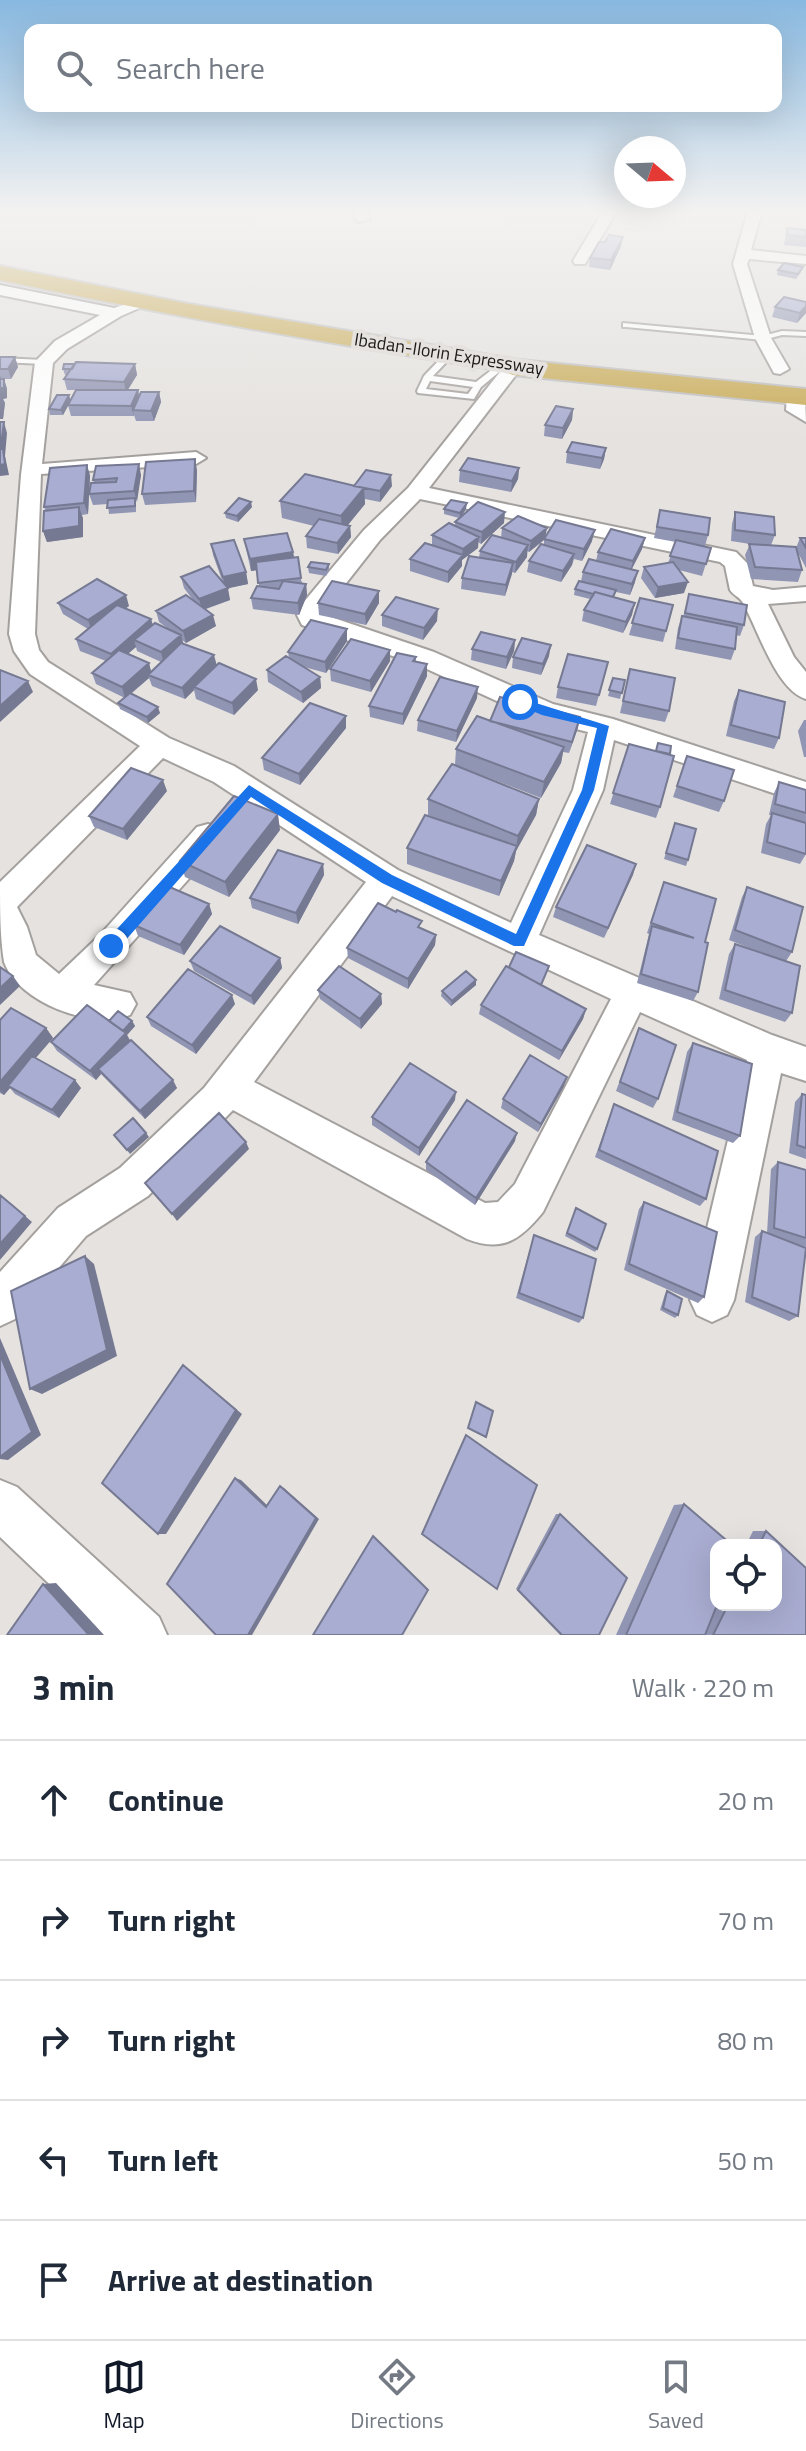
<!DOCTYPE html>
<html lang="en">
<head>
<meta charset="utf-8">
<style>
  body { margin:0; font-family:"Titillium Web",sans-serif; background:#f6f6f7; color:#1f2937 }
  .controls { position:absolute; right:24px; bottom:24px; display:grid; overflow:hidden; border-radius:16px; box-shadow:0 8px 32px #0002 }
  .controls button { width:72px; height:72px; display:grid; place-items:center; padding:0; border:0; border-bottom:2px solid #e0e1e3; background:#fff; color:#1f2937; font:40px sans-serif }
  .compass { position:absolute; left:614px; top:136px; width:72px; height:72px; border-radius:50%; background:#fff; box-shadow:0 8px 32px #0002; rotate:109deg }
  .stop { position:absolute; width:24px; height:24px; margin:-18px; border:6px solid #1a73e8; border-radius:50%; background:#fff }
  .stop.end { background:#1a73e8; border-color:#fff; box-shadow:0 2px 8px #0008 }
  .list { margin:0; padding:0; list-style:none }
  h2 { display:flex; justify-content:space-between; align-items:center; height:104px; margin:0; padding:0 32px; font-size:34px }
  h2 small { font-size:26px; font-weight:400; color:#747a83 }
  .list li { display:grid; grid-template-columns:52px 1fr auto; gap:24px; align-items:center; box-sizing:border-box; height:120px; padding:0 32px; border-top:2px solid #e0e1e3 }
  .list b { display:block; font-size:30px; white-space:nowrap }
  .list em { font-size:26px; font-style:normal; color:#747a83 }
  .icon { flex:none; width:44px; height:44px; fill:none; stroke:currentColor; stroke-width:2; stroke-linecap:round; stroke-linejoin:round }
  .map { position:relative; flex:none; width:806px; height:1635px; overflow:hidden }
  .search { position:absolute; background:#fff; box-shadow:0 8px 32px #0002; left:24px; right:24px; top:24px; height:88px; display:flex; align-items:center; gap:20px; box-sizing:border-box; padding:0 28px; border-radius:16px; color:#747a83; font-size:30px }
  .sheet { height:704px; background:#fff }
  nav { display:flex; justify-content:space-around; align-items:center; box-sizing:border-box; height:112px; border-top:2px solid #e0e1e3; background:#fff; font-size:22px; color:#747a83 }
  nav a { display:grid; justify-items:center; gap:4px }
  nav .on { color:#111827 }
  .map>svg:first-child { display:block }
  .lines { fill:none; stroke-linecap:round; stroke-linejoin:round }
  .lane-casing { stroke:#a4a09e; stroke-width:4 }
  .street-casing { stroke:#a4a09e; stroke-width:4 }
  .highway-casing { stroke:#c0bfbf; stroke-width:4 }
  .lane { fill:#fff; fill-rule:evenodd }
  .street { fill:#fff; fill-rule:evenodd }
  .highway { fill:#c9ac59; fill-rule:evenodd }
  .wall { fill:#9195b4; fill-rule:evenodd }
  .shaded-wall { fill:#767992 }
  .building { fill:#a9add1; stroke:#767992; stroke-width:2 }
  .route { fill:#1a73e8 }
  .labels { text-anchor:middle; stroke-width:8; stroke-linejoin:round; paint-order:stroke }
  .far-street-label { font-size:18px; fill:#1d1b1a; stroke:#e5e2df }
</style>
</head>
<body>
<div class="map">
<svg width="806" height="1635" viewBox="0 0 806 1635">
  <rect width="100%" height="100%" fill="#e5e2df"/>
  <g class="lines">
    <g class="lane-casing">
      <path id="lane" d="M623,323L763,336L782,331L806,332V336L782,335L763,340L626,327H623Z
        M446,353L453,355L433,376L476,382L503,361L510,363L481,387L474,399L418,393L417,391L424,376ZM430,381L473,387L468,394L426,389Z
        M0,358L44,360L48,362L44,364L0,362Z"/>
    </g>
    <g class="street-casing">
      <path id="street" d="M352,211H366L370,219L358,222Z
        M603,211H617L585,264H575L573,261Z
        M748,211H762L751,250L806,256V264L749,259L747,264L771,338L789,369L780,374L774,373L755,338L733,264Z
        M0,285L114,308L143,298L151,303L121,316L67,349L53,363L42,464L196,452L206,458L196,464L41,474L35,634L39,650L48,662L169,738L234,766L398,870L511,923L573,790L588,732L536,719L416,664L302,625L297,615L303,603L364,530L408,488L507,363L513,362L522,367L429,488L736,552L748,564L753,586L773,590L806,587V601L768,604L794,657L806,672V699C776,690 758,629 743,603C740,597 734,596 730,590L725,566L720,562L420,499L380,540L322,614L434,652L553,704L613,719L806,782V804L614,740L603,790L539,935L772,1035L806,1047V1081L781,1073L734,1300L727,1315L712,1322L697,1315L690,1300L747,1060L640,1012L543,1212C521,1239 503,1253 467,1239L233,1110L148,1196L86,1236L15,1319L0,1326V1272L58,1208L120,1168L204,1088L366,882L214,782L163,758L17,907L27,927L36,955L59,974L99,936L197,827L208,824L219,827L223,836L219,845L94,985L130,993L136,1004L130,1015C92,1030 19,1003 4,962C0,937 0,908 0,882L140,746L30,674L14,651L9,634L21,475L35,362L55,341L100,315L0,295ZM392,896L611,999L515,1184L498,1202L485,1203L254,1082Z
        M796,390L805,396L806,422L786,410L787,396Z
        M0,1480L17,1487L159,1617L167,1635H103L0,1537Z"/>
    </g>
    <g class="highway-casing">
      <path id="highway" d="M0,266L189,304L519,360L806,389V405L513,375L499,370C332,344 165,315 0,280Z"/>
    </g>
    <use href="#lane" class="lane"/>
    <use href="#street" class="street"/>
    <use href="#highway" class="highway"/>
  </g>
  <path class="wall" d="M806,226V247L784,245L787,228L806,230Z
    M623,237L621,246L610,270L589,267L590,258L605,242Z
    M778,270L801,272L796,279L777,275Z
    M806,302V313L797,323L772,317L775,307Z
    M0,357H15L18,367L11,379H4L7,389V398L3,399L5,403L3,419H0Z
    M135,364L137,375L128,390H138L139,396L159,392L161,402L154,421H136L134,415V416H71L68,405L63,415H50L49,409L71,400L76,390H67L64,379L68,374L65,375L63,369Z
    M573,409L572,420L562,439L544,436L545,425Z
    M606,448L604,459L600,469L566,463L567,452Z
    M87,465L90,476L88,514L82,515L83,537L47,542L43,531L46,511L44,507Z
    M519,468L518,479L511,492L459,482L460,470Z
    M197,470L196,502L145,505L142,494Z
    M141,475L136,502V512L109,514L108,504L93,505L89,494L94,483L93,480Z
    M354,486H392L380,502L365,499V504L348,525L350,526L351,537L338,554L307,548L306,536L314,526L282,518L280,501Z
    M252,507L238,522L226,518L225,513Z
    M444,509H466L462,516L504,523L481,544L478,542V548L462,560V566L448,583L410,571V559L432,545V535L455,526V522L459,518L444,514Z
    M660,510L708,535L705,546L711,548L702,576L679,570L684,593L655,598L641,578L644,567L668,563L676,542L654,538Z
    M735,512L775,535L771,545L796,548L800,538H806V568L797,551L802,570L798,582L751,579L745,555L750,544L731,541L732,524Z
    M502,528L546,537L592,541L582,561L574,559L572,565L561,582L527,572L529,561L544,544V540L529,552L527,551V557L515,573L512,572L505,596L461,589L462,578L479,558L480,551L501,538Z
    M645,538L642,549L632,569L635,582L630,595L616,592L614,597L632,615L623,633L582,621L584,610L590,599L574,595L575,589L581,581L583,572L596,561L598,552Z
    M244,539L293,552L302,583L306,584L307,595L299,615L253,609L251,598L259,586L257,570L251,571Z
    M211,544L246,572L248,584L227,588L230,600L206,609L216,626L186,643L182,640L183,644L217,665L258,690L234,715L196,699L194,690L185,699L152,686L149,678L131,694L160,713L148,723L120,709L118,703L125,698L96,684L92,673L106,661L80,651L76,639L88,629L63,614L58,603L129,606L125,609L151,619L153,625L170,630L159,622L156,611L193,600L184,588L181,577L223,583L213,555ZM136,647L137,651L161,662L151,672L149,663L127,654Z
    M329,564V570L326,576L309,573L308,567Z
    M689,594L744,625L740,636L736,635L735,649L731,660L675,649L678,628L682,616L683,617Z
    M640,598L673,605L663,642L629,635Z
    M318,603H379L366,625L319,615Z
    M382,615L437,621L423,640L382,626Z
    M515,640L514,651L506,669L471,660L472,649Z
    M347,641L326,673L304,667L320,677L321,688L303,703L268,682L267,670L289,658L288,652Z
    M390,650V661L371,692L331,681L330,669Z
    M549,656L541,675L512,668L513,657Z
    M416,657V662L427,664V676L403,725L370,717L369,706Z
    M608,662L596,706L556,698L558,687Z
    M630,669L669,711L665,722L620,713Z
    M613,678L625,680L620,699L608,696Z
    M739,690L779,738L774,749L726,736L734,701Z
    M477,698L456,742L417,731L418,720Z
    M580,717L569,753L563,752L561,763L541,798L455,765L456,749L490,721Z
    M804,720H806V757H804L798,731Z
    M346,728L300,785L264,770L262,758Z
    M629,744L660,807L656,818L610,804Z
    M687,756L724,801L719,812L673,797Z
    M779,782L806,790V854L800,864L761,853L766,824L771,815H769L774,793Z
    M167,791L127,840L94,827L89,816Z
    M428,799H539L536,815L516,851L514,861L499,896L407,864V848L437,819L428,815Z
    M675,823L688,860L686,866L664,859Z
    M280,830L229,897L185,877L180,861Z
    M323,864L324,875L298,924L252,908L250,898Z
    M636,864L604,938L553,917L556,907Z
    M664,882L705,942L698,992L693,1001L637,983L649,934L647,933Z
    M747,887L792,952L786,961L792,1013L785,1022L719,999L729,954L735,944L772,957L729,940L742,897Z
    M209,904L212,914L184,955L138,936L134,925Z
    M436,935L435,945L408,989L348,958L347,948Z
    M280,958L282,968L254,1005L194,971L190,961Z
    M549,966L541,985L586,1009L583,1019L559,1060L479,1014L481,1005L509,967Z
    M476,980V985L451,1006L441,996L442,991Z
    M318,990L381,994L382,1004L361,1029L320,999Z
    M235,1004L196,1054L151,1026L147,1017Z
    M0,1020L46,1028L53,1038L35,1058L81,1088L59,1118L15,1094L10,1088L4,1095L0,1093Z
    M132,1021L135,1026L127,1035L130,1041L177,1088L145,1119L101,1074L96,1080L57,1051L51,1042L109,1022Z
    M639,1028L658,1099L653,1108L616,1091Z
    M693,1043L740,1136L733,1143L672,1120L687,1052Z
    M564,1086L538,1132L501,1108L503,1099Z
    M802,1094L806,1095V1159L789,1153L795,1102Z
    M455,1100L419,1156L372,1125V1117Z
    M614,1104L706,1199L700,1206L595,1157Z
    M515,1141L475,1205L426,1170V1162Z
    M778,1162L806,1170V1247L787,1241L798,1316L789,1321L745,1302L755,1237L762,1231L767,1233L771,1169Z
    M644,1202L704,1297L698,1303L624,1270L639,1209Z
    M576,1208L597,1249L595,1252L565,1236Z
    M534,1235L583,1318L579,1323L516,1298Z
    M667,1291L678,1315L675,1318L660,1310L665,1294Z
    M684,1504L732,1545H716V1605H776V1545H746L753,1531H766L806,1568V1635H616L674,1505Z
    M556,1514H560L599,1635H560L516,1589Z"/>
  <path class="shaded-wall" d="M623,237L621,246L610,270L611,260Z
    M806,306V313L797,323L800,313Z
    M15,357L18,367L11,379L8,369Z
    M135,364L137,375L126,392L124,382Z
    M0,375L3,385L4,379L7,389V398L3,399L5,403L3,419H0Z
    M138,390L140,401L133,410L134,416L131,406Z
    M159,392L161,402L154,421L151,411Z
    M69,395L71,401L63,415L61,410Z
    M573,409L572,420L562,439L563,428Z
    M4,422L7,433L5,456L9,475L0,476V445Z
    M606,448L604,459L600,469L602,458Z
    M195,459L197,470L196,502L194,491Z
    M139,464L141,475L137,502L134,491Z
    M87,465L90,476L88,514L84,503Z
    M519,468L518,479L511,492L512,481Z
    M391,475L392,486L380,502V491Z
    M364,488L365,504L342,532L341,516Z
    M251,502L252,507L238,522L237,516Z
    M467,503L466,509L460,518V513Z
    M79,507L83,518V537L47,542L43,531Z
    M505,512L504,523L481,544L482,532Z
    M350,526L351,537L338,554L337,543Z
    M547,528L545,539L529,552L531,541Z
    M595,530L592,541L582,561L584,549Z
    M479,537L478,548L462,560V566L448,583V572L462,555L463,549Z
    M645,538L642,549L630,572L633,561Z
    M528,545L527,557L515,573L516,562Z
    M293,552L294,564L251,571L250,559Z
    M574,554L572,565L561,582L563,571Z
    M513,563L512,574L505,596L506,585Z
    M638,571L635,582L630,595L632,584Z
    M246,572L248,584L225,589L223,577Z
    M688,582L684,593L655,598L658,587Z
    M306,584L307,595L299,615L298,603Z
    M228,588L230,600L202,610L199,599Z
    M379,591V603L366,625L365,614Z
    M126,595L129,606L92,631L88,620Z
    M635,603L632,615L623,633L626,622Z
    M438,609L437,621L423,640L424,628Z
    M213,615L216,626L186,643L183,631Z
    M151,619L154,630L134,640L136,647L115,665L111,654Z
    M347,629V641L326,673L325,662Z
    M181,635L184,646L164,664L161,652Z
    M515,640L514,651L506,669L507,657Z
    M551,645L549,656L541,675L543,664Z
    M390,650V661L371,692L370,681Z
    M214,655L217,666L194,687V690L185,699L182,688Z
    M149,663L152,675H148L149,678L125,698L122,687Z
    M427,664V676L403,725V714Z
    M320,677L321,688L303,703L301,692Z
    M256,679L258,690L234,715L232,703Z
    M28,681L33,692L0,722V706Z
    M478,687L477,698L456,742L457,731Z
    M158,707L160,713L148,723L147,717Z
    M346,716V728L300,785L299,774Z
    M580,717L578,728L569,753L572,742Z
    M564,747L561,763L541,798L544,782Z
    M163,780L167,791L127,840L123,829Z
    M539,799L536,815L516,851L514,861L499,896L501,881L516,847L518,836Z
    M278,814L280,830L229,897L225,882Z
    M323,864L324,875L298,924L296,913Z
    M636,864L633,875L604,938L608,928Z
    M209,904L212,914L184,955L180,945Z
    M436,935L435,945L408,989V979Z
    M280,958L282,968L254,1005L251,996Z
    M13,976L20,986L0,1005V988Z
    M476,980V985L451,1006L452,1001Z
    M381,994L382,1004L361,1029L360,1019Z
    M232,995L235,1004L196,1054L192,1045Z
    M586,1009L583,1019L559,1060L562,1051Z
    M132,1021L135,1026L127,1035L131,1042L98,1069L101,1074L96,1080L90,1071Z
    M46,1028L53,1038L10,1088L8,1086L10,1088L4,1095L0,1091V1082Z
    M567,1077L564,1086L538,1132L541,1124Z
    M75,1080L81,1088L59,1118L52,1110Z
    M173,1080L177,1088L145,1119L140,1111Z
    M456,1092L455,1100L419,1156V1148Z
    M146,1133L149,1137L130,1154L127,1150Z
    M517,1133L515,1141L475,1205L476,1198Z
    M246,1142L249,1149L177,1221L172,1214Z
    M25,1216L32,1222L0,1260V1244Z
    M85,1256L94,1264L117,1356L42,1394L30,1389Z
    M0,1338L41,1435L8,1460L0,1459Z
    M183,1365L242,1414L166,1534H158Z
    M235,1478L241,1480L271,1509L266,1507Z
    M280,1486L284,1488L319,1519L252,1635H248Z
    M56,1583L104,1635H89L43,1584Z"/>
  <path class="building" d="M787,228L806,230V237L787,235Z
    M609,235L623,237L611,260L590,258L599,242H605Z
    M784,263L803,267L798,274L778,270Z
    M784,297L806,302V306L800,313L775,307Z
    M0,357H15L8,369H0Z
    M76,362L135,364L124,382L64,379Z
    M64,364H75L72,369H63Z
    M0,379H4V388H0Z
    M76,390H138L131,406L68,405Z
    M141,392H159L151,411L133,410Z
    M57,395H69L61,410L49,409Z
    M556,406L573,409L563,428L545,425Z
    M0,422H4L1,445H0Z
    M572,442L606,448L602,458L567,452Z
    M0,449H3L5,464L0,465Z
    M468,458L519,468L512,481L460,470Z
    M195,459L194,491L142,494L146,462Z
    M139,464L134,491L89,494L91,483L116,482L117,478L93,480L96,466Z
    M87,465L84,503L44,507L50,468Z
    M366,470L391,475L380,491L354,486Z
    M305,474L364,488L341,516L280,501Z
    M135,498V506L107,508L108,500Z
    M239,498L251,502L237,516L225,513Z
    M451,500L467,503L460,513L444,509Z
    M478,502L505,512L482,532L455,522Z
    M79,507V526L43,531L44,511Z
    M660,510L710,518L708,535L657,527Z
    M735,512L774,517L775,535L735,530Z
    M518,516L547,528L531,541L502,528Z
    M319,519L350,526L337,543L306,536Z
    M556,520L595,530L584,549L544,539Z
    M449,523L479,537L463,549L432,535Z
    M611,529L645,538L633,561L598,552Z
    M287,533L293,552L250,559L244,539Z
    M492,535L528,545L516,562L480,551Z
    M800,538H806V548Z
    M234,540L246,572L223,577L211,544Z
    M676,540L711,548L706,564L670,556Z
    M425,543L463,555L448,572L410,559Z
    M541,544L574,554L563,571L529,561Z
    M749,544L796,547L802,570L755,567Z
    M469,556L513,563L506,585L462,578Z
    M298,557L301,578L258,583L256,562Z
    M589,559L638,571L632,584L583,572Z
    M311,562L329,564L326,570L308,567Z
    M673,562L688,582L658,587L644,567Z
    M209,566L228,588L199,599L181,577Z
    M97,579L126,595L88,620L58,603Z
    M283,581L306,584L298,603L251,598L257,586L279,589Z
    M332,581L379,591L365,614L318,603Z
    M579,581L616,590L613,597L595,592L593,594L575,589Z
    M595,592L635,603L626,622L584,610Z
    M689,594L747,605L744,625L685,613Z
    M186,595L213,615L183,631L156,611Z
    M396,597L438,609L424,628L382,615Z
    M640,598L673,605L666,631L632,623Z
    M117,605L151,619L111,654L76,639Z
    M682,616L737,627L735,649L678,638Z
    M311,620L347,629L325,662L288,652Z
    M155,623L181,635L161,652L134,640Z
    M481,632L515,640L507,657L472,649Z
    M522,638L551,645L543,664L513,657Z
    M351,639L390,650L370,681L330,669Z
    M181,643L214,655L182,688L148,675Z
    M119,650L149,663L122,687L92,673Z
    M397,653L416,657L413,661L427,664L403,714L369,706Z
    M568,654L608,662L599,695L558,687Z
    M286,656L320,677L301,692L267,670Z
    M219,663L256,679L232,703L194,687Z
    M630,669L675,678L669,711L623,701Z
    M0,670L28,681L0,706Z
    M440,677L478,687L457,731L418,720Z
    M613,678L625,680L622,693L609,690Z
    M739,690L785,702L779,738L731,725Z
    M130,693L158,707L147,717L118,703Z
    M500,697L580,717L572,742L490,721Z
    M310,703L346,716L299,774L262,758Z
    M477,716L564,747L544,782L456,749Z
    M658,743L671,746L670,754L656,751Z
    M629,744L674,756L660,807L613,793Z
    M687,756L734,770L724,801L677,786Z
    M452,764L539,799L518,836L428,799Z
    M131,768L163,780L123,829L89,816Z
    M779,782L806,790V813L775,804Z
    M234,796L278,814L225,882L180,861Z
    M772,813L806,823V854L767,842Z
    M425,815L517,846L501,881L407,848Z
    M675,823L696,829L688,860L666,853Z
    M587,845L636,864L608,928L556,907Z
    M278,850L323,864L296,913L250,898Z
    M664,882L716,899L705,942L708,943L698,992L641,974L652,926L694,938L651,923Z
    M165,885L209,904L180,945L134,925Z
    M747,887L803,907L792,952L735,930Z
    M378,903L396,912L397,910L422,921L418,927L436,935L408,979L347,948Z
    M220,926L280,958L251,996L190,961Z
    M735,944L800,966L792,1013L725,990Z
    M516,952L549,966L541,985L509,967Z
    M339,966L381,994L360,1019L318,990Z
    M506,966L586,1009L562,1051L481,1005Z
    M0,967L13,976L0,988Z
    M188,969L232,995L192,1045L147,1017Z
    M466,971L476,980L452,1001L442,991Z
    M87,1005L126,1033L90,1071L51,1042Z
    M11,1008L46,1028L0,1082V1020Z
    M118,1011L132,1021L123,1031L109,1021Z
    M639,1028L676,1045L658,1099L620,1082Z
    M131,1040L173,1080L140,1111L98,1069Z
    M693,1043L752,1064L740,1136L677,1112Z
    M530,1055L567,1077L541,1124L503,1099Z
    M32,1056L75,1080L52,1110L8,1086Z
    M410,1063L456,1092L419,1148L372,1117Z
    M802,1094L806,1095V1148L797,1145Z
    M467,1100L517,1133L476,1198L426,1162Z
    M614,1104L718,1151L706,1199L599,1150Z
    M219,1113L246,1142L172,1214L145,1183Z
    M133,1118L146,1133L127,1150L114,1135Z
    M778,1162L806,1170V1238L774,1228Z
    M0,1195L25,1216L0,1244Z
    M644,1202L717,1232L704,1297L629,1264Z
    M576,1208L606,1224L597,1249L567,1233Z
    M762,1231L806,1248L798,1316L752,1297Z
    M534,1235L596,1259L583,1318L519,1293Z
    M85,1256L107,1350L30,1389L11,1291Z
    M667,1291L682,1299L678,1315L663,1308Z
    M0,1355L32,1432L0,1457Z
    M183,1365L236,1410L158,1534L102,1483Z
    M476,1402L493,1411L486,1437L468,1428Z
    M466,1435L537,1485L497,1589L422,1534Z
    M235,1478L266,1507L280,1486L316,1518L248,1635H216L167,1584Z
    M684,1504L732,1545H716L717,1605L705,1635H626Z
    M560,1514L627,1578L599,1635H562L518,1590Z
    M766,1531L806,1568V1635H713L728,1605H776V1545H759Z
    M373,1536L428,1590L402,1635H313Z
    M43,1584L89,1635H7Z"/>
  <linearGradient id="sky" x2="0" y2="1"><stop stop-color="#88b8e0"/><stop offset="0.48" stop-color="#f3f2f1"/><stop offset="1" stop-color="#f3f2f1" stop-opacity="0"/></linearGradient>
  <rect width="806" height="440" fill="url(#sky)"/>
  <path class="route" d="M520,698L609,726L594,790L524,946H514L382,883L251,797L117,950H106V941L249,785L392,875L516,934L582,790L597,728L542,715L516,704L514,702Z"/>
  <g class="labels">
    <g class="far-street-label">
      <text transform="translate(449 354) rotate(9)" y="6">Ibadan-Ilorin Expressway</text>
    </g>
  </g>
</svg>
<div class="controls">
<button><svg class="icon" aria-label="locate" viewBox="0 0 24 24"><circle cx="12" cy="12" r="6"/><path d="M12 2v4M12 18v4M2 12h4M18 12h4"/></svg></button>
</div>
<svg class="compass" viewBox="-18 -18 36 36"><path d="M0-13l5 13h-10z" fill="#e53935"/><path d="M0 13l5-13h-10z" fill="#747a83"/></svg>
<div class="stop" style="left:520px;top:702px"></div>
<div class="stop end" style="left:111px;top:946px"></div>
<div class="search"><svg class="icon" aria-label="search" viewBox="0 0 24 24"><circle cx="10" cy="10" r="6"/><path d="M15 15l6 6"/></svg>Search here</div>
</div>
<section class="sheet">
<h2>3 min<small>Walk · 220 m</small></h2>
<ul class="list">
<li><svg class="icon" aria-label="ahead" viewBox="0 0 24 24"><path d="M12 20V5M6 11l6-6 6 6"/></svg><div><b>Continue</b></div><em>20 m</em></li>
<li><svg class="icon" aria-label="right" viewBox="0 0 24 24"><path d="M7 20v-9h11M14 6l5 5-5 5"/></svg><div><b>Turn right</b></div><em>70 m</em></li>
<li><svg class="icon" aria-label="right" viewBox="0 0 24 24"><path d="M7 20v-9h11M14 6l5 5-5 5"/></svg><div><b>Turn right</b></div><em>80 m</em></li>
<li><svg class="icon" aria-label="left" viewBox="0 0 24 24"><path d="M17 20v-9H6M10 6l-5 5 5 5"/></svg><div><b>Turn left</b></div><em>50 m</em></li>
<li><svg class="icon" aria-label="arrive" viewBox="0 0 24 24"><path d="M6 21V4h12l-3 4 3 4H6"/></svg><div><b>Arrive at destination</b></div></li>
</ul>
</section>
<nav>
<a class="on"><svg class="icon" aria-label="map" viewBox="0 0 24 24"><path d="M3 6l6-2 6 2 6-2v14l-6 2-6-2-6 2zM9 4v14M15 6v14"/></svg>Map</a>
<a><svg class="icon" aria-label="directions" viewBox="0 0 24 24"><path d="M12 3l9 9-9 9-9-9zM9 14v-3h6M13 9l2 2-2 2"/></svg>Directions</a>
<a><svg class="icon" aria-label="saved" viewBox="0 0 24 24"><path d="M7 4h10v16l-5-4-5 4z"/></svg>Saved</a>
</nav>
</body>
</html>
